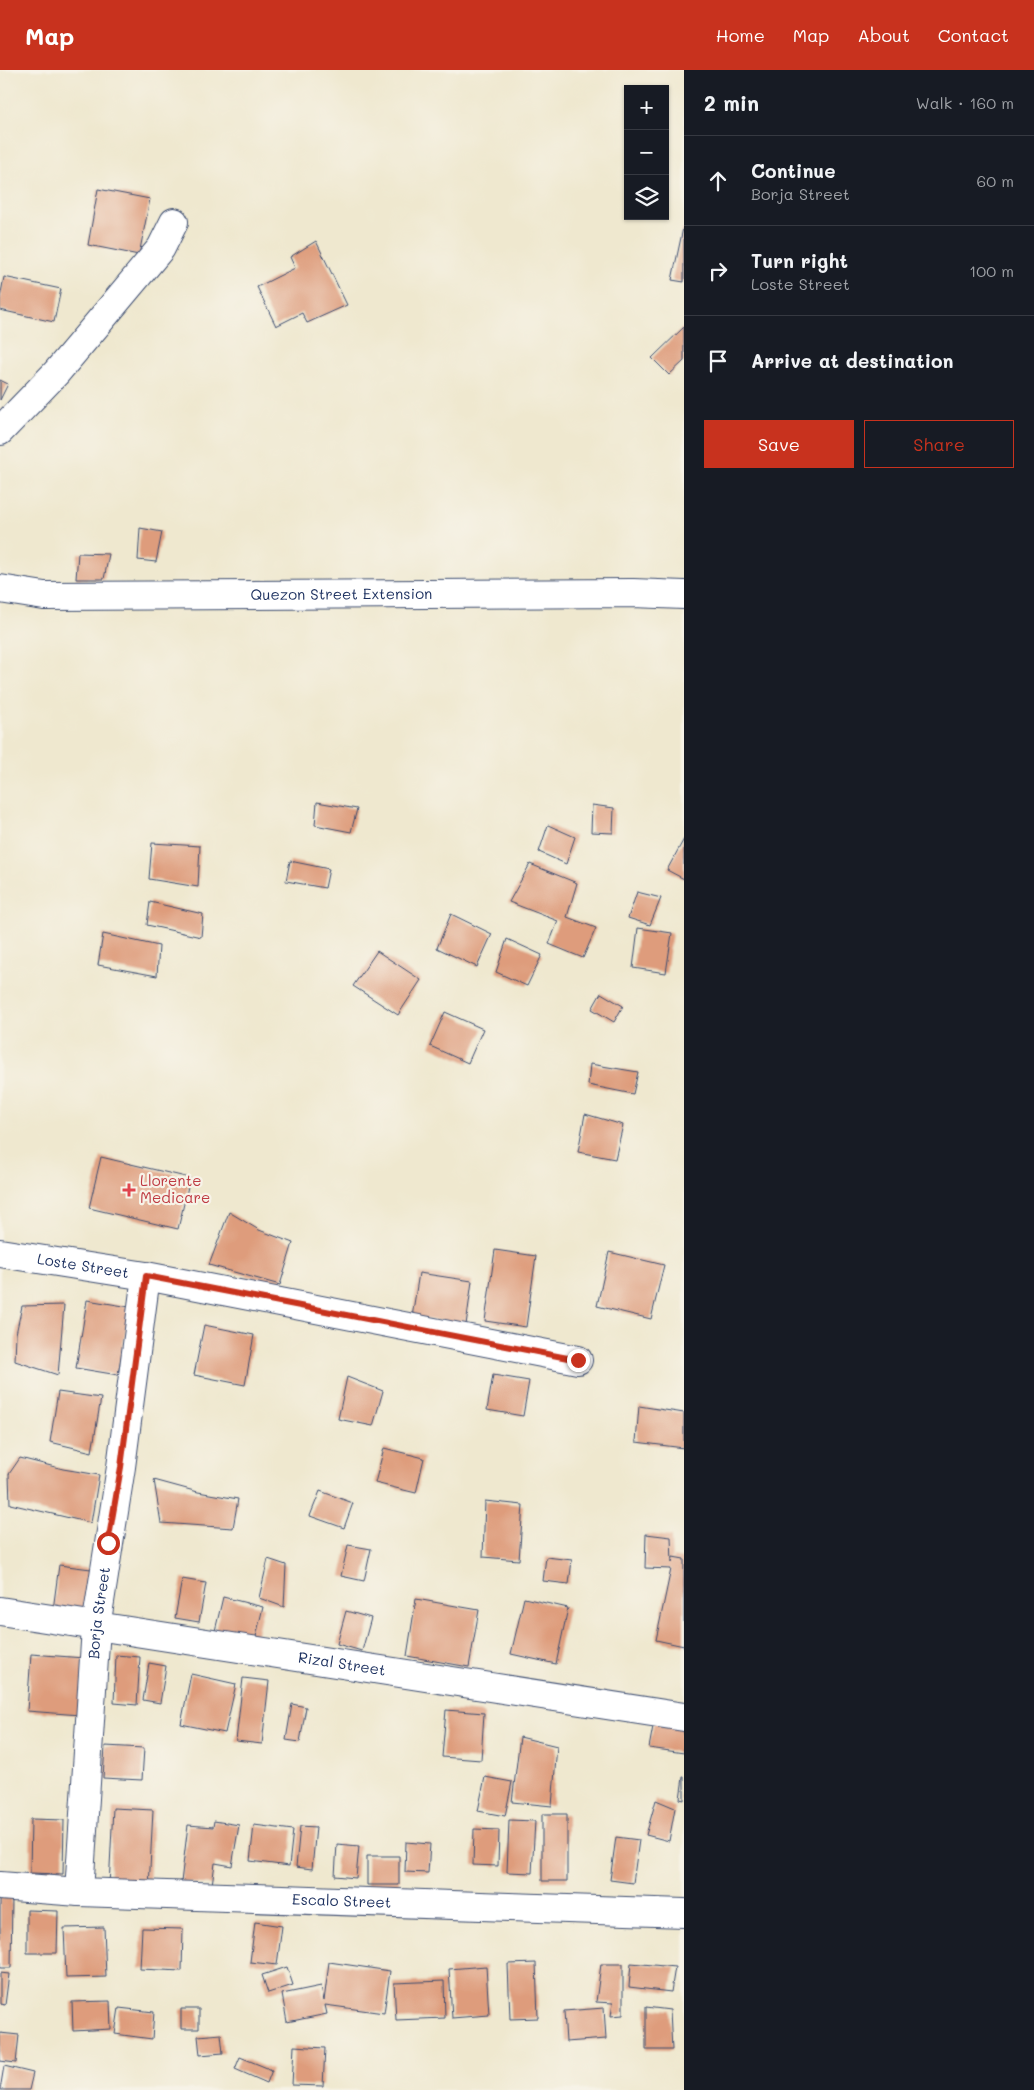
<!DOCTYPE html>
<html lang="en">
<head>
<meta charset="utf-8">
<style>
  body { margin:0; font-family:Mali,sans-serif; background:#20242c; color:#f1f3f6 }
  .controls { position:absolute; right:15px; top:15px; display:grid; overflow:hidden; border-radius:0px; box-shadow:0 1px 4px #0004 }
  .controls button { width:45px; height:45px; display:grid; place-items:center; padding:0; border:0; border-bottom:1px solid #363941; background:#171b24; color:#f1f3f6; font:25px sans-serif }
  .stop { position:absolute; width:15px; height:15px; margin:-11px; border:4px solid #c8321e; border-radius:50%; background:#fff }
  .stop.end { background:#c8321e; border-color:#fff; box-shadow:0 1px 5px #0008 }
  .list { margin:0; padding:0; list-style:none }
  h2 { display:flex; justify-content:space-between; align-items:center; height:65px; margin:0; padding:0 20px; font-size:21px }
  h2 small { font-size:16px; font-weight:400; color:#9ea1a6 }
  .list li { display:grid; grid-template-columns:32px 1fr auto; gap:15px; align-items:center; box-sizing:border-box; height:90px; padding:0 20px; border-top:1px solid #363941 }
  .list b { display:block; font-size:19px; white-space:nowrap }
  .list p { margin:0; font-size:16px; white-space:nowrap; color:#9ea1a6 }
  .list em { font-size:16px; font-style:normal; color:#9ea1a6 }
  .actions { display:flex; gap:10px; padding:15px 20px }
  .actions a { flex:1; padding:11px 0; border:1px solid #c8321e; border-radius:0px; text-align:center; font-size:18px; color:#c8321e }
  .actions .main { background:#c8321e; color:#fff }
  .icon { flex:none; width:28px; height:28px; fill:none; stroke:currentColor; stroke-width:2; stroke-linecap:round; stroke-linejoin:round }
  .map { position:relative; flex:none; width:684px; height:2020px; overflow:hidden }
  header { display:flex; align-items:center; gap:30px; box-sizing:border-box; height:70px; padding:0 25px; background:#c8321e; color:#fff }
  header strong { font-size:24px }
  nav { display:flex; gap:28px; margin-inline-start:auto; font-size:18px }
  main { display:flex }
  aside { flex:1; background:#171b24 }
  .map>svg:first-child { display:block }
  .building { fill:#de9c7c }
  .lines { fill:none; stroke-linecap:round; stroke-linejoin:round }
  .minor-casing { stroke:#3b4b6f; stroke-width:30 }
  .tertiary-casing { stroke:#3b4b6f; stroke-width:30 }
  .minor { stroke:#fff; stroke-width:28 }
  .tertiary { stroke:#fff; stroke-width:28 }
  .route { stroke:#c8321e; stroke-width:6 }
  .health-dot { fill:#e0444e; stroke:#f7f3e8; stroke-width:2 }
  .labels { text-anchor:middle; stroke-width:4.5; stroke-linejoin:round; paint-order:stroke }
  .street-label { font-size:15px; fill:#1b2f5e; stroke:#f7f3e8 }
  .health-label { font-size:15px; fill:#be3a42; stroke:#f7f3e8; text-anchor:start }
</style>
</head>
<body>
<header>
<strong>Map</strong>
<nav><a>Home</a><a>Map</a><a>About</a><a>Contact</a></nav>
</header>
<main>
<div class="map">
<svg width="684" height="2020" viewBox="0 0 684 2020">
  <rect width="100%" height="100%" fill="#f7f3e8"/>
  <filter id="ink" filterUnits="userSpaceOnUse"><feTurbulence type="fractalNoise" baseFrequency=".02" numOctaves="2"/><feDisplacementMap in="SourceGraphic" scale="10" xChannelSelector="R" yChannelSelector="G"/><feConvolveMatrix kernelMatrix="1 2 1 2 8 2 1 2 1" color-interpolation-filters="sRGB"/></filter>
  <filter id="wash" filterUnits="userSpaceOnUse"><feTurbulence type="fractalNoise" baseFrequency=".0096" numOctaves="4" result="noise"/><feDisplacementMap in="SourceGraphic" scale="20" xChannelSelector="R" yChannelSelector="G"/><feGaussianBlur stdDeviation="1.12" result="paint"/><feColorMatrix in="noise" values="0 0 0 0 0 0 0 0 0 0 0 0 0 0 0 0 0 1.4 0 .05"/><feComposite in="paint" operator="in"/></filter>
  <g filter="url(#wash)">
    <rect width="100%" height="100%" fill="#efe8cf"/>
    <g id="blocks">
      <path class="building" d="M98,119L150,129L139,185L88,175Z
        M683,158H684V212L672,210Z
        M316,171L347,235L307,253L302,243L276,256L257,217L295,198L290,187Z
        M4,207L61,219L54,252L0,240V228Z
        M684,257V291L669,305L652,288Z
        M0,310L8,314L0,330Z
        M140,458L162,462L156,492L138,490Z
        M78,483L109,484L104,509H76Z
        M317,732L357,739L351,762L315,755Z
        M592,735L614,738L613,763L591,762Z
        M548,755L575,767L566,794L539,782Z
        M684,769V809L667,800Z
        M152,773L200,776L198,817L149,809Z
        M290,791L329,799L325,818L286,811Z
        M530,794L577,813L567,847L596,858L583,888L549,874L558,851L509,832Z
        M637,822L661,828L650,855L628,848Z
        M150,832L203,844L201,867L147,855Z
        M451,844L492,864L477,897L437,878Z
        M638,858L672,863L666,903L633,898Z
        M103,864L159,876L157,906L98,895Z
        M507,869L542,885L527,916L496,902Z
        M377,881L421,910L398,945L353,916Z
        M601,923L623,936L614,952L592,939Z
        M445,942L483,959L468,993L430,976Z
        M590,994L638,1002L633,1024L588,1015Z
        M585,1044L623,1055L615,1089L578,1082Z
        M101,1087L190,1108L178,1159L89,1138Z
        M229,1142L259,1160L293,1173L280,1215L209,1195Z
        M495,1180L536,1186L526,1257L485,1251Z
        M609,1182L664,1195L651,1249L597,1236Z
        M419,1203L472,1211L466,1255L412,1247Z
        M87,1230L130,1237L118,1305L76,1298Z
        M64,1235L58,1305L15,1291L16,1264L22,1236Z
        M204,1255L254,1265L245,1315L194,1305Z
        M493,1305L529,1311L523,1346L487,1340Z
        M347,1307L383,1321L373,1356L338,1349Z
        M58,1322L101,1328L92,1382L50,1372Z
        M639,1336L684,1343V1378L636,1372Z
        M384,1378L424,1388L416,1423L375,1413Z
        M20,1388L63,1399L99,1405L91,1453L10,1434L9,1404Z
        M154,1410L198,1422L238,1429L233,1458L161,1453Z
        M320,1421L353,1433L344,1458L310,1446Z
        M485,1431L523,1435L519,1490L483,1487Z
        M646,1464L671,1467L672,1493L673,1487L684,1489V1576L656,1570L671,1499L645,1498Z
        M348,1475L371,1479L364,1511L341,1506Z
        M546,1487L572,1490L569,1514L543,1511Z
        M268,1489L286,1495L284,1537L259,1528Z
        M59,1495L99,1500L91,1560L51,1555Z
        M182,1509L206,1513L199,1552L175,1548Z
        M223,1527L263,1537L255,1571L215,1561Z
        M524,1528L568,1538L556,1594L511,1584Z
        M416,1529L479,1540L469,1597L407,1586Z
        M346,1541L371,1548L362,1581L337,1574Z
        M31,1584L84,1588L80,1645L27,1641Z
        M116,1585L140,1587L137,1635L114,1633Z
        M149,1593L166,1596L160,1633L143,1630Z
        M191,1604L236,1614L225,1663L181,1654Z
        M243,1608L269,1611L262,1674L236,1671Z
        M292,1634L306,1637L300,1672L286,1670Z
        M446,1640L484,1643L481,1690L442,1687Z
        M654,1651L684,1656V1683L649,1678Z
        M520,1667L557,1676L552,1736L512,1732Z
        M105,1676L144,1678L142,1710L103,1708Z
        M485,1707L512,1712L505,1746L478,1741Z
        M683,1707H684V1730L680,1729Z
        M656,1730L675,1738L669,1771L646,1765Z
        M113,1738L153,1740L149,1818L109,1816Z
        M542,1744H567V1811H542Z
        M31,1749L64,1750L63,1804L30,1803Z
        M509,1750L535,1751L532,1803L507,1802Z
        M214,1751L239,1755L232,1796L215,1793L212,1815L181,1812L188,1755L213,1757Z
        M254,1755L293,1760L289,1796L250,1791Z
        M300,1756L316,1757L312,1799L296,1797Z
        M474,1759L499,1760L498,1796L473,1795Z
        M616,1767L639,1770L633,1813L610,1810Z
        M406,1772L430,1774L428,1803L405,1802Z
        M337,1774L359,1776L356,1808L335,1806Z
        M367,1786H399V1815H367Z
        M0,1827H12L11,1898H0Z
        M27,1840L58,1841L57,1883H27Z
        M255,1852L282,1856L277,1895L250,1892Z
        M104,1857L106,1907L66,1908L64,1858Z
        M142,1858L183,1859L182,1901L140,1899Z
        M329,1892L390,1901L384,1943L325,1935L327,1944L287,1952L282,1924L321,1916L324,1931Z
        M536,1893L538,1948L510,1949L508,1894Z
        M631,1893L675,1897L671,1922L629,1917Z
        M601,1894H623V1945L611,1946L613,1933L596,1932Z
        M486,1896L489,1945L452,1948L449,1899Z
        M287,1897L293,1915L268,1923L262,1905Z
        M0,1903L9,1904L5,1935L0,1934Z
        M444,1911L445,1948L396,1950L394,1913Z
        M110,1931L111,1959L73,1961L72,1932Z
        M646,1937L670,1940L672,1980H646Z
        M119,1938L154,1942L152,1969L115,1964Z
        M604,1938L606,1969L566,1972L564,1941Z
        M181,1939H199V1959H181Z
        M0,1963L19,1965L16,1993L0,1991Z
        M221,1964L223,1983L200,1985L198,1966Z
        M294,1976L325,1978L323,2016L292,2015Z
        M240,1987L272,2000L267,2013L235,1999Z
        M4,1996L33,2003L29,2020H0Z"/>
    </g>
  </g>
  <g filter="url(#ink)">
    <use href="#blocks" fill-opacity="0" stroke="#3b4b6f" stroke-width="1"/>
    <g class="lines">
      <g class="minor-casing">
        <g id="minor">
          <path d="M0,361L56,303L99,252L161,178L174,152"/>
          <path id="s1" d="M0,519L44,526L633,523L684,525"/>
          <path id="s2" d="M0,1183L146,1206L578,1290"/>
          <path id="s3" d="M0,1541L684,1647"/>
          <path id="s4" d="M79,1822L96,1557L121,1397L146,1206"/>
        </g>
      </g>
      <g class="tertiary-casing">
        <g id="tertiary">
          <path id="s5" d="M0,1816L79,1822L684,1843"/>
        </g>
      </g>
      <use href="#minor" class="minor"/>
      <use href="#tertiary" class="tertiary"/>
    </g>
  </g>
  <g class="lines" filter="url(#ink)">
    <path class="route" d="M108,1473L121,1397L146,1206L578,1290"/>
  </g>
  <path class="health-dot" d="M126.5 1112.5h5v5h5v5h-5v5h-5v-5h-5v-5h5z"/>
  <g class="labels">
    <g class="street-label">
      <text dy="5" stroke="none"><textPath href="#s1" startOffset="342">Quezon Street Extension</textPath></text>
      <text dy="5" stroke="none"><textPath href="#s2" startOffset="84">Loste Street</textPath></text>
      <text dy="5" stroke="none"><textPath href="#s4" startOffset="280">Borja Street</textPath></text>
      <text dy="5" stroke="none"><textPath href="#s3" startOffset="346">Rizal Street</textPath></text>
      <text dy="5" stroke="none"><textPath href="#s5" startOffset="342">Escalo Street</textPath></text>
    </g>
    <g class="health-label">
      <text x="140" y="1116">Llorente<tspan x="140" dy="17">Medicare</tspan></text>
    </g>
  </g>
</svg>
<div class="controls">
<button>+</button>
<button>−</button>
<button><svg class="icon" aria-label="layers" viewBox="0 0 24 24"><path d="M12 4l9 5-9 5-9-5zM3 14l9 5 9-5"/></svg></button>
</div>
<div class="stop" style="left:108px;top:1473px"></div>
<div class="stop end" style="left:578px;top:1290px"></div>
</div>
<aside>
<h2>2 min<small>Walk · 160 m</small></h2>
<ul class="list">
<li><svg class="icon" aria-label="ahead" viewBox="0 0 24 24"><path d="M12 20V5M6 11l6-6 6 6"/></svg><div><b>Continue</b><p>Borja Street</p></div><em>60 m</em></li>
<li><svg class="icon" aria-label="right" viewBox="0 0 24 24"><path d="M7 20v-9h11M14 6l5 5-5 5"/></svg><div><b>Turn right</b><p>Loste Street</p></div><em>100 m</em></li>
<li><svg class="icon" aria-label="arrive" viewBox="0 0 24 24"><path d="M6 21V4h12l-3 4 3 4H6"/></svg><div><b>Arrive at destination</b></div></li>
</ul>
<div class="actions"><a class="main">Save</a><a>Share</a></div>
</aside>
</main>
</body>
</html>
